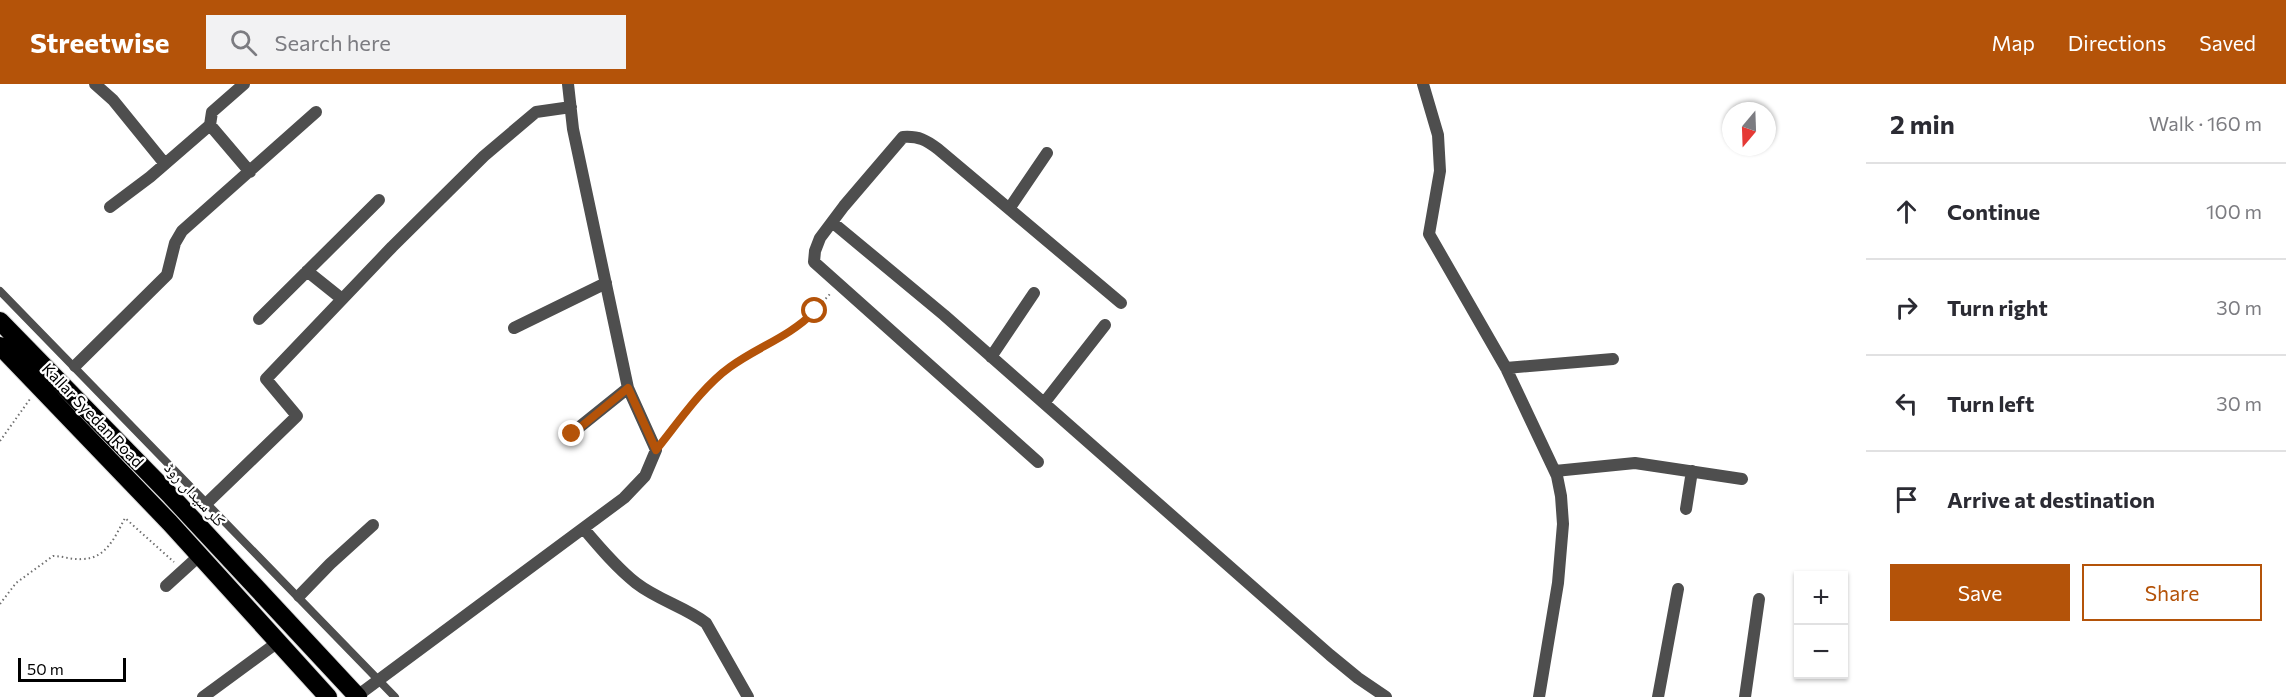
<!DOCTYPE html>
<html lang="en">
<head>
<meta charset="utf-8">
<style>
  body { margin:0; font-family:Commissioner,"Noto Naskh Arabic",sans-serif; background:#f2f2f3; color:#2b2b33 }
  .controls { position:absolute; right:18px; bottom:18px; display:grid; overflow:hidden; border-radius:0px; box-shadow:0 2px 4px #0004 }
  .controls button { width:54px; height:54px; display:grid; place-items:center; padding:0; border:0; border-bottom:2px solid #e1e1e2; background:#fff; color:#2b2b33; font:30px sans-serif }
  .compass { position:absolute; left:1722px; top:18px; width:54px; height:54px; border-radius:50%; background:#fff; box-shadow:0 2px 4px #0004; rotate:199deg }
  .scale { position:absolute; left:18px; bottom:15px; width:108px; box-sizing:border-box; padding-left:6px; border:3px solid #000; border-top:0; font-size:16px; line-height:21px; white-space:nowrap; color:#000; -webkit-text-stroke:4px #fff; paint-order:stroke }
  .stop { position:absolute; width:18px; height:18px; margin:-14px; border:4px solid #b45309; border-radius:50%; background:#fff }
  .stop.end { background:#b45309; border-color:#fff; box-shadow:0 2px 6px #0008 }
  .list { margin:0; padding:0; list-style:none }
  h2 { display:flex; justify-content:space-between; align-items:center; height:78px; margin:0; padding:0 24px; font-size:26px }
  h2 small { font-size:20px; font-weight:400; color:#7c7c81 }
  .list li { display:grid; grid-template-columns:39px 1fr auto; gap:18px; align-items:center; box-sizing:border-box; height:96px; padding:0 24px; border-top:2px solid #e1e1e2 }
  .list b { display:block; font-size:22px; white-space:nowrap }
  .list em { font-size:20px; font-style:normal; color:#7c7c81 }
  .actions { display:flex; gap:12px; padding:18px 24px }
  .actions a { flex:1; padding:14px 0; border:2px solid #b45309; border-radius:0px; text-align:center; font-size:21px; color:#b45309 }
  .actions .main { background:#b45309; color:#fff }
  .icon { flex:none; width:33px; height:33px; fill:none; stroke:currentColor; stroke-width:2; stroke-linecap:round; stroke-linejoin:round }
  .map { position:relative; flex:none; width:1866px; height:613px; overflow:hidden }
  header { display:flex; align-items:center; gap:36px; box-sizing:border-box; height:84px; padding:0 30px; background:#b45309; color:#fff }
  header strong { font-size:28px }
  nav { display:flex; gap:33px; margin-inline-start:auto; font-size:21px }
  .search { width:420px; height:54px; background:#f2f2f3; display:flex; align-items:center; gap:15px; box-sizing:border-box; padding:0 21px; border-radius:0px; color:#7c7c81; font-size:22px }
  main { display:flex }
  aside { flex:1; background:#fff }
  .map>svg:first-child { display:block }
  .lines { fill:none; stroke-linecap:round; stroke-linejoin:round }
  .highway-casing { stroke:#dbdbdb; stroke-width:20 }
  .path { stroke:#707070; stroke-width:2; stroke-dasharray:1.5 3; stroke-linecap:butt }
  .lane { stroke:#4e4e4e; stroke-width:8 }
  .street { stroke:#4e4e4e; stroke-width:12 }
  .highway { stroke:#000; stroke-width:18 }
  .route { stroke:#b45309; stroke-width:8 }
  .labels { text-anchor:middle; stroke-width:4.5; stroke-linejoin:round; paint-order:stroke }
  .street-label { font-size:16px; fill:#000; stroke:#fff }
</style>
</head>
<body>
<header>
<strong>Streetwise</strong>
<div class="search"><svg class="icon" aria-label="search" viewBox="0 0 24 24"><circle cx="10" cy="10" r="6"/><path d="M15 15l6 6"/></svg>Search here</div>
<nav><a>Map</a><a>Directions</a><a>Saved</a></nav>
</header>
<main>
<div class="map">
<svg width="1866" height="613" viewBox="0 0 1866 613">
  <rect width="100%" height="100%" fill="#fff"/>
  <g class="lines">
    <g class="highway-casing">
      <path id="highway" d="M0,237L171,412L358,613
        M0,262L170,439L328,613"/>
    </g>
    <path class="path" d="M665,355L709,301L729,283L786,252L803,239L830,210
      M0,357L30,315
      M0,520L16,499L53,472C63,472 72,476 82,475C106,475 115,453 125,434L174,478"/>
    <path class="lane" d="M0,207L395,613"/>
    <path class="street" d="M95,0L113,16L165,80
      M1423,0L1438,51L1440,87L1429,150L1506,284L1557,392L1561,412L1563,440L1558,499L1539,613
      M210,41L212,28L244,0
      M110,123L150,93L210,41L250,88
      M1009,125L1047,69
      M832,138L944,231L1330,571L1358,594L1386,613
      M307,187L342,215
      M259,235L379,116
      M514,244L606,199
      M991,273L1034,209
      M75,282L167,191L175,159L182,147L316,28
      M1506,284L1613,275
      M1044,319L1105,241
      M572,349L628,304
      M1038,378L814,178L815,167L820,154L844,122L903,53C919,52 926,56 938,65L1121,219
      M1555,387L1635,379L1742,395
      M208,418L297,332L266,295L392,163L484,72L536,28L571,23
      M1686,425L1692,387
      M584,445C600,464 617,484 636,499C658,516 685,523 706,539L748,613
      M166,502L199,472
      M299,512L330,480L373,441
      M357,612L624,414L645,392L656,366L628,304L573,45L568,0
      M203,613L278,558
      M1658,613L1678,505
      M1745,613L1759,515"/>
    <use href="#highway" class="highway"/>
  </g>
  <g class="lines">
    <path class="route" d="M572,350L628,304L656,366C678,339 702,303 730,283C759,262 788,254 815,227"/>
  </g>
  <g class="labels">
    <g class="street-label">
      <text transform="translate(93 331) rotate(46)" y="6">Kallar Syedan Road</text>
      <text transform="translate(195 410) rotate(47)" y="6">کلر سیداں روڈ</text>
    </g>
  </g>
</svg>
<div class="controls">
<button>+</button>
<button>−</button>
</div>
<svg class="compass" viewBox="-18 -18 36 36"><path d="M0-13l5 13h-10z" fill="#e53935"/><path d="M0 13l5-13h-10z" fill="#7c7c81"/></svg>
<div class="scale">50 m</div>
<div class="stop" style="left:815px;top:227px"></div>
<div class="stop end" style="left:572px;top:350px"></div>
</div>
<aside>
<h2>2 min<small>Walk · 160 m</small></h2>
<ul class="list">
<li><svg class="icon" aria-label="ahead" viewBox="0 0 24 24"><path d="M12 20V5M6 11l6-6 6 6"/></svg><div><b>Continue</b></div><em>100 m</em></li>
<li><svg class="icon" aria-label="right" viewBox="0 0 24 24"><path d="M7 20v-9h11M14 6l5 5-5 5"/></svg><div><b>Turn right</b></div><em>30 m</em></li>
<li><svg class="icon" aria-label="left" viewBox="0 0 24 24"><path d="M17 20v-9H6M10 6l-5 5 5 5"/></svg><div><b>Turn left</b></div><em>30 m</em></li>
<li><svg class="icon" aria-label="arrive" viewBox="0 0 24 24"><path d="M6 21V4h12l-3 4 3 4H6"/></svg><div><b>Arrive at destination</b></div></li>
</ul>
<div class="actions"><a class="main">Save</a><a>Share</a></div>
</aside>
</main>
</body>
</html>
